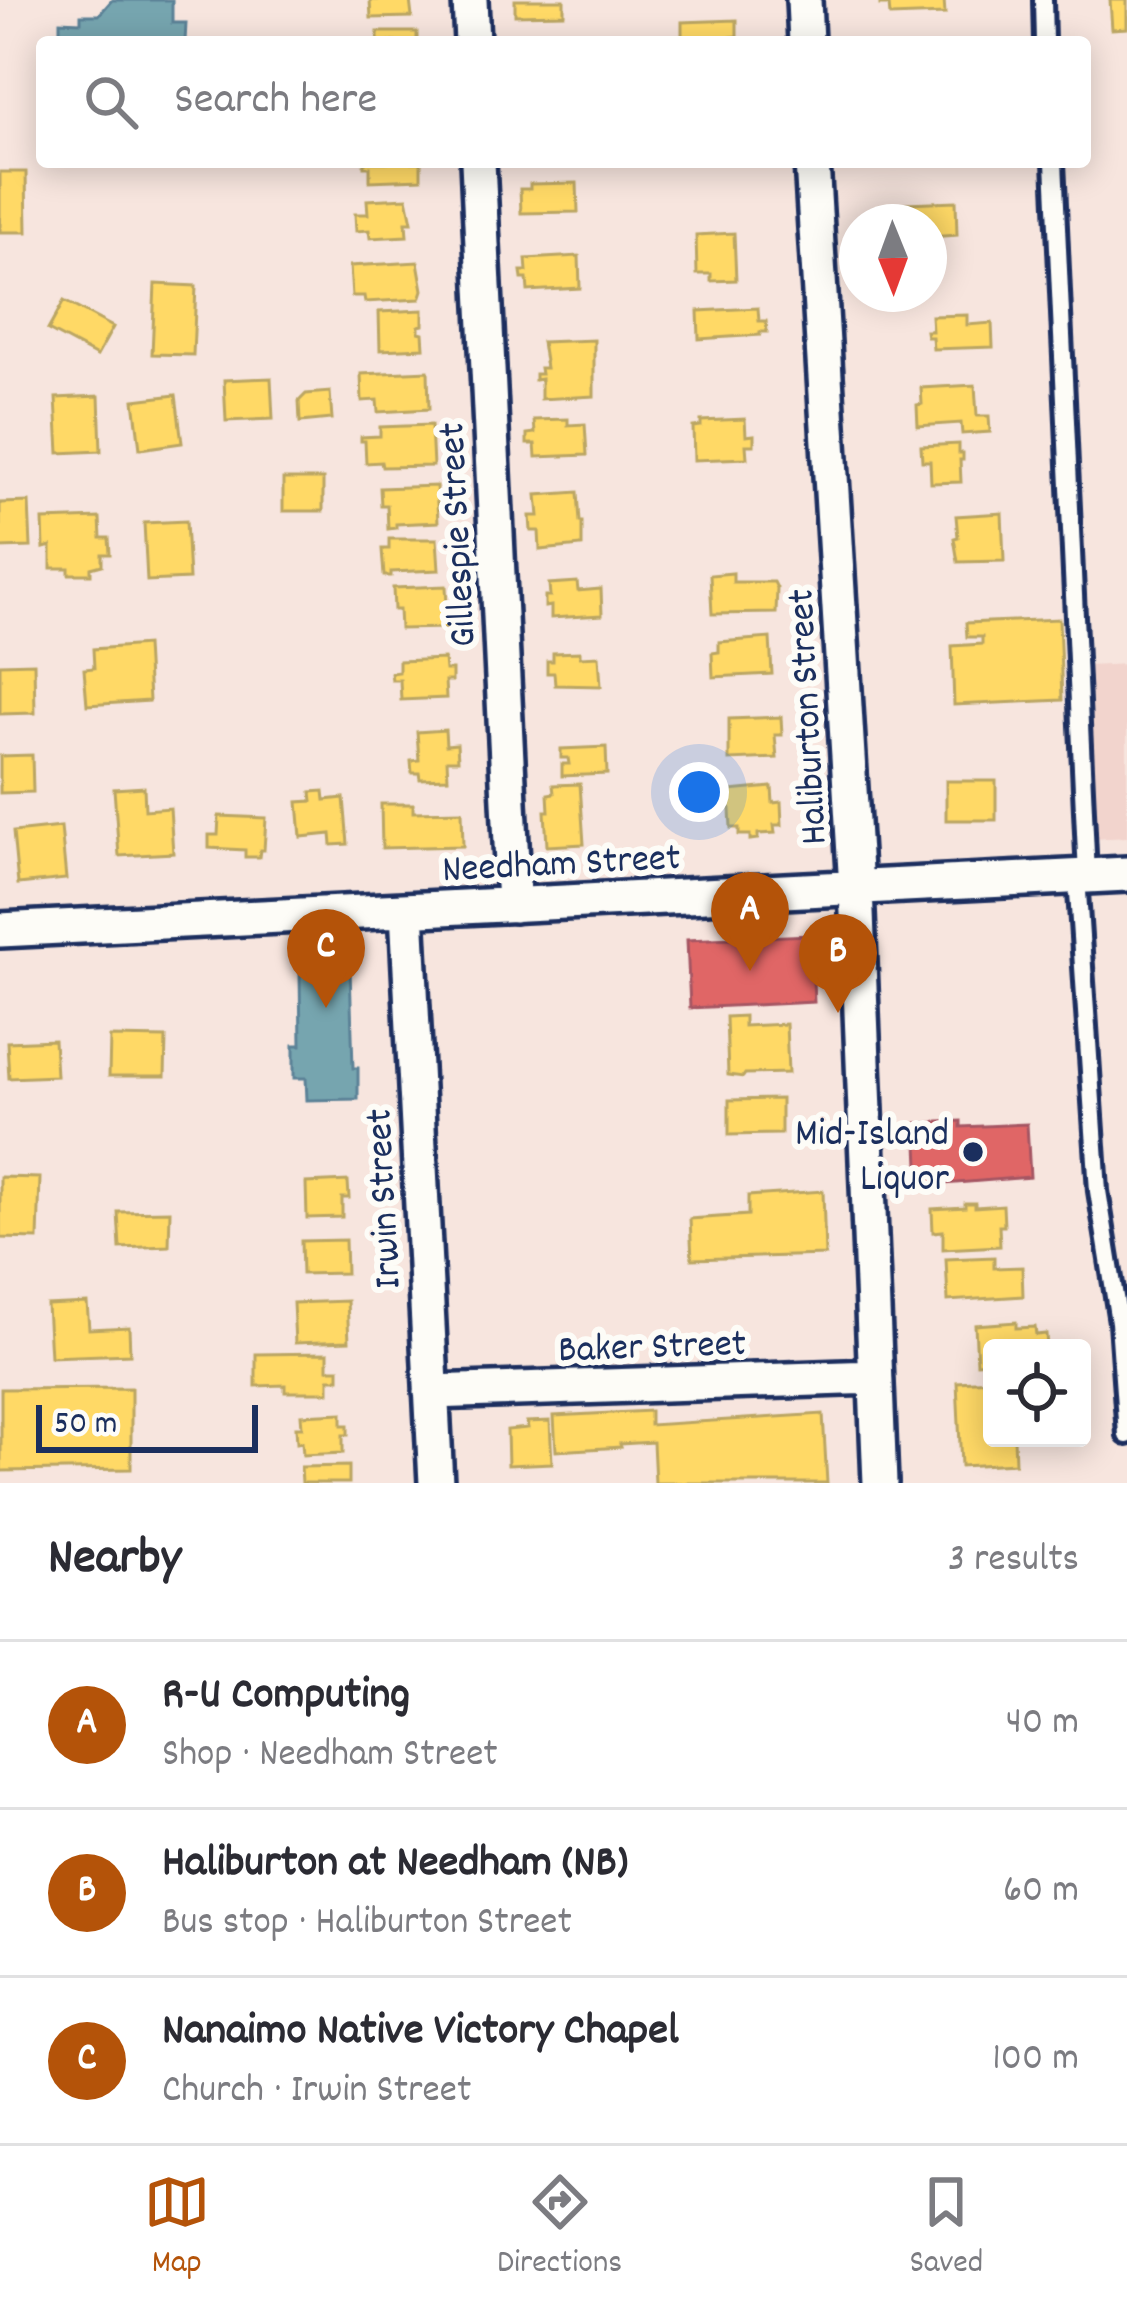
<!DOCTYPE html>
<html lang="en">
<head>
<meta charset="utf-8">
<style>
  body { margin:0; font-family:Dekko,sans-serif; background:#f7f7f7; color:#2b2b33 }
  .controls { position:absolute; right:36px; bottom:36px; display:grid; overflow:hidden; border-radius:12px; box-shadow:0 6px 30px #0003 }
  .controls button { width:108px; height:108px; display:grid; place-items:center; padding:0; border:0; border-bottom:3px solid #e1e1e2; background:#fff; color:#2b2b33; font:60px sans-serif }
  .compass { position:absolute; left:839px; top:204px; width:108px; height:108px; border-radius:50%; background:#fff; box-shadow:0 6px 30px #0003; rotate:179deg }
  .scale { position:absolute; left:36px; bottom:30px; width:222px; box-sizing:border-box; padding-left:12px; border:6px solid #1b2f5e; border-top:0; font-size:33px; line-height:42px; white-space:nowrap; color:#1b2f5e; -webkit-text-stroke:9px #fdfcf7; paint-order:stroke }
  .you { position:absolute; left:699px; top:792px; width:42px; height:42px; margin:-30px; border:9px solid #fff; border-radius:50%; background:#1a73e8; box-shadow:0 0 0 18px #1a73e833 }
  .badge { display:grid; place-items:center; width:78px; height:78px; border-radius:50%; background:#b45309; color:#fff; font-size:39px; font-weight:700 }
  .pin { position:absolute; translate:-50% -99px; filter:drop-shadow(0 3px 6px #0008) }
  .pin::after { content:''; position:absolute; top:63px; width:42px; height:36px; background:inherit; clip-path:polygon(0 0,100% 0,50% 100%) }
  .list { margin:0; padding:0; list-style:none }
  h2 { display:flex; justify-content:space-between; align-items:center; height:156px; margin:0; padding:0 48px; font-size:51px }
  h2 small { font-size:39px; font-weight:400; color:#7c7c81 }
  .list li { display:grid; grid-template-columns:78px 1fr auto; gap:36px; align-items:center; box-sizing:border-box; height:168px; padding:0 48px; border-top:3px solid #e1e1e2 }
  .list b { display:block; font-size:45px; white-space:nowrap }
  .list p { margin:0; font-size:39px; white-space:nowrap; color:#7c7c81 }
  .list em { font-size:39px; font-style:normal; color:#7c7c81 }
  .icon { flex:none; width:66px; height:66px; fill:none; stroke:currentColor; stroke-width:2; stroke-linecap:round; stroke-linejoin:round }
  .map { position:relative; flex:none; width:1127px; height:1483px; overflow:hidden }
  .search { position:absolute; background:#fff; box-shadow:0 6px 30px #0003; left:36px; right:36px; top:36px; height:132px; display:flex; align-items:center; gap:30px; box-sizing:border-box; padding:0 42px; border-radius:12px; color:#7c7c81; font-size:45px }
  .sheet { height:660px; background:#fff }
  nav { display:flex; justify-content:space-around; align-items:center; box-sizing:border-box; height:168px; border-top:3px solid #e1e1e2; background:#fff; font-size:33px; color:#7c7c81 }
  nav a { display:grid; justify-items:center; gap:6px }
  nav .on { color:#b45309 }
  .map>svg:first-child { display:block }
  .built { fill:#f2d4cd }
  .homes { fill:#ffd966; stroke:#bba664; stroke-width:3 }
  .shops { fill:#e06666; stroke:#a55664; stroke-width:3 }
  .public { fill:#76a5af; stroke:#5b8297; stroke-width:3 }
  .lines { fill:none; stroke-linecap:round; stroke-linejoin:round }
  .lane-casing { stroke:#1b2f5e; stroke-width:26 }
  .street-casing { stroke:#1b2f5e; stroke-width:42 }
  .lane { stroke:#fdfcf7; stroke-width:16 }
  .street { stroke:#fdfcf7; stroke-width:33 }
  .poi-dot { fill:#1b2f5e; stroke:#fdfcf7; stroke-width:4.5 }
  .labels { text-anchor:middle; stroke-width:12; stroke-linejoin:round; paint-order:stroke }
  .street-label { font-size:39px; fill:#1b2f5e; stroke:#fdfcf7 }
  .poi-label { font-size:39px; fill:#1b2f5e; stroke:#fdfcf7; text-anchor:end }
</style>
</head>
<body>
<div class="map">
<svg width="1127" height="1483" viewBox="0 0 1127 1483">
  <rect width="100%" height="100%" fill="#f7e5de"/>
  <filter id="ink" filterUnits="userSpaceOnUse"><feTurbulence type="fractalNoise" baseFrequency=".00833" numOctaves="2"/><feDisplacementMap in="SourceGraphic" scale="24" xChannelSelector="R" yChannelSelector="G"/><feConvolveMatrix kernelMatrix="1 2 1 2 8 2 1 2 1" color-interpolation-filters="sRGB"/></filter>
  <g filter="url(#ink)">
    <path class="built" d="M1127,664V837L1093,839L1087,666Z"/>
    <path class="homes" d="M370,0H410L412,17L371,18Z
      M515,0H564V14L515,15Z
      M880,0H944L945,14L890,16L889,5H880Z
      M1110,0H1127V28L1112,29Z
      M737,20V36L731,37V42H691V38H682V22Z
      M378,32H417V42H334L378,41Z
      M364,162H421V179L370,181V167H364Z
      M0,172H26L27,232H0Z
      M577,183L578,212L521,213L520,189H530V184Z
      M407,198L412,222H406L407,236L370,238L369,230L356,231L355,214H368L367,200Z
      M956,201L957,235L929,237V222H906V203Z
      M734,233L736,280L711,281V274H697L696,235Z
      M579,256L580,288L528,291L527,279H522L521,271H527L526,259Z
      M418,262L423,290L420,299L365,302L364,296H352L350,266Z
      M155,284L196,286L193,355L152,354Z
      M64,301L113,327L97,356L48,330Z
      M758,308L759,321H766L767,332H760V335L699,339L698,311Z
      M423,310V325L419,326V332L423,333L424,348L380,350L379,312Z
      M967,315V325L992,323L993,347L933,349L932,337H927L926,331H932L931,316Z
      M594,340V396L541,399V379L535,380V374H541L540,368H546L542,342Z
      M428,371L429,409L378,412L377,400L362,401L361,374Z
      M271,378L273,419L226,421L224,380Z
      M975,385L977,416H989L990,432L962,434L961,423L918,426L917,405L922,404L921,388Z
      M330,392L332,419L300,422L299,401L306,394Z
      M176,395L182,443L140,449L134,400Z
      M99,396L101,451L59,453L56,398Z
      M568,419V425L585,424L587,455L536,457L535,444H527V434L535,433L534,420Z
      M745,419L746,436L754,435V445H746L747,458L694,460L693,427L701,426V421Z
      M431,425L433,466L382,467L381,462L366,463L365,441H361V437L380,436V427Z
      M959,444V453H963V460H960L961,482L931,483L930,461H922L921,446Z
      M283,479H323V511H283Z
      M436,486L438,522L396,524V528L388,529L387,505H381L380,488Z
      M578,492L580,522H582V546L540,550L539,531H531L530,516H539L537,495Z
      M29,502L31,547L0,548V503Z
      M1002,513L1004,561L958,562L954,538L958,537L956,516Z
      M100,518L101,538H109L110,554H102V565L91,568V574H69V568H51V546L44,548L43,520Z
      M186,521L189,579L147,581L144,523Z
      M389,539H437L439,570L391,572V576H384L382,549H389Z
      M733,573V582H774L777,588L776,613L712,614L710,575Z
      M577,582L578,591L601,589L602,615L551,618V606L545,607V596H550L549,584Z
      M446,586L448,628L400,629L399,610H394L393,588Z
      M1059,619L1062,700L954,705L952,646L982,644V637H967L966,623Z
      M770,638L772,674L713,677L712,653L719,652V642Z
      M146,645L149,701L87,705L84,669L94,668L93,649Z
      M580,652V657L599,656L601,686L555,685L554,673H547V661H553V653Z
      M444,659L445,670H452V681H445L446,698L401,700L400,680H392L391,673L399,672V661Z
      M34,663L35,713L0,714V664Z
      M781,717L782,735H775L777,758L729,760V719Z
      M445,730L446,745L457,744L458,760H447L448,778L420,779L419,773H412L411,761L419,760L417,732Z
      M606,747L607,774L562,776V764H569L568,758H561V749Z
      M32,755L33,792L0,793V756Z
      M946,781H996V820H946Z
      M580,784L584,844L547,846L545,811H549L548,794L554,793L553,785Z
      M144,787L145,810L170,808L173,853L119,856L114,789Z
      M772,787L773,803L781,802L782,825H774L775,833L758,834V839L750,840V835H739V828H731L729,791Z
      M324,791L325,800L344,798L348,844L332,845L331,834L301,837L298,802L312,801L311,792Z
      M381,804H413V812L462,811L463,846L382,848Z
      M219,816L266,818L264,850H260L259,857H245V850L209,848V835H218Z
      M61,827L66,879L18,884L13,832Z
      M744,1016V1026L786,1024L788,1073L745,1074L743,1077L728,1075L726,1017Z
      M110,1037L166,1038L165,1076H109Z
      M54,1040L56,1076L9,1078L7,1042Z
      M781,1099V1134L729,1135V1100Z
      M0,1177L40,1178L38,1239L0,1238Z
      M348,1181L349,1198H342V1217L307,1218L306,1183Z
      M823,1191L825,1255L692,1259L690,1219L748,1215V1196Z
      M965,1203H975V1207L1003,1205L1004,1226H999L1000,1246L943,1249V1231L933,1232L932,1209L965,1207Z
      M170,1211L169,1246L120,1248L118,1212Z
      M345,1240L346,1273L302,1274L301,1241Z
      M994,1257V1268L1022,1267L1023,1296L948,1301L946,1259Z
      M347,1301L349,1341L295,1343L293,1303Z
      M87,1303L89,1329L129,1327L130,1354L50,1357L47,1305Z
      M1016,1322V1328L1035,1327L1036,1335L1046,1334L1047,1348H992V1362L977,1363L975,1325Z
      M328,1353V1369H339V1379H329V1392H285V1385L256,1386V1354Z
      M992,1380V1438H1014L1015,1463L961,1466L957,1382Z
      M131,1388V1469L1,1471V1389Z
      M650,1411V1425L823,1414L827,1483H655L653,1442L620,1444L621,1447L556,1451L554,1416Z
      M342,1413V1425H348V1435H343V1453L303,1455L302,1442L297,1443L296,1427H302L301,1415Z
      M550,1421L552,1463L508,1465L507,1430L528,1428L527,1422Z
      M349,1466V1483H302L301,1467Z"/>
    <path class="shops" d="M811,935L814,1002L690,1008L687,940Z
      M961,1121V1127L1027,1124L1030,1177L920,1186L917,1123Z"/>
    <path class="public" d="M172,0V23H186L185,42H60V21L81,22V15H99L112,0Z
      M350,969L353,1068H358V1099L307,1100L306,1078H294V1045H301L300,971Z"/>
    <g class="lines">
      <g class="lane-casing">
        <path id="lane" d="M1043,0L1044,42
          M1054,162L1087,876
          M1077,877L1098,1191L1119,1322L1127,1435"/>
      </g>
      <g class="street-casing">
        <path id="street" d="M470,0L472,42
          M804,0L806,42
          M478,162L514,905
          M812,162L856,888L880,1483
          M407,910L436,1483
          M0,930L1127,874
          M431,1392L875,1377"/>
      </g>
      <use href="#lane" class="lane"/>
      <use href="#street" class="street"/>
    </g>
  </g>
  <circle class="poi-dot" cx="973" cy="1152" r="12"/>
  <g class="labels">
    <g class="street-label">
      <text transform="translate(454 535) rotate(-93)" y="14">Gillespie Street</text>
      <text transform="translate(804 717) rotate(-93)" y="14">Haliburton Street</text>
      <text transform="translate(561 860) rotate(-3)" y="14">Needham Street</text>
      <text transform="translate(380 1199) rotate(-93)" y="14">Irwin Street</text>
      <text transform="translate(652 1343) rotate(-2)" y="14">Baker Street</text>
    </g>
    <g class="poi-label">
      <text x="949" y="1144">Mid-Island<tspan x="949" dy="45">Liquor</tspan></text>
    </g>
  </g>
</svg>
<div class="controls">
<button><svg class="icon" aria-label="locate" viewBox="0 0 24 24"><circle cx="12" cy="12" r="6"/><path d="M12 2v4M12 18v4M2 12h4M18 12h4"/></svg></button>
</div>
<svg class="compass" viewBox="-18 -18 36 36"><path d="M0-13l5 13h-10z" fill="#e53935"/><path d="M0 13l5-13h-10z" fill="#7c7c81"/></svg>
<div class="scale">50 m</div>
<div class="you"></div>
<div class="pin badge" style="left:750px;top:971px">A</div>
<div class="pin badge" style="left:838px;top:1013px">B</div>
<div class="pin badge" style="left:326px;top:1008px">C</div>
<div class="search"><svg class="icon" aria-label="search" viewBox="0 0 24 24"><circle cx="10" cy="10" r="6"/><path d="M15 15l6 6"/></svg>Search here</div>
</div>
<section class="sheet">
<h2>Nearby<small>3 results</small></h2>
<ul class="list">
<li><span class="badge">A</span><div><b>R-U Computing</b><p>Shop · Needham Street</p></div><em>40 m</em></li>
<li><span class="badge">B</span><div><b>Haliburton at Needham (NB)</b><p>Bus stop · Haliburton Street</p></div><em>60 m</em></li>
<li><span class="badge">C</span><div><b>Nanaimo Native Victory Chapel</b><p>Church · Irwin Street</p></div><em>100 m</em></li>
</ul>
</section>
<nav>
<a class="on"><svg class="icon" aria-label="map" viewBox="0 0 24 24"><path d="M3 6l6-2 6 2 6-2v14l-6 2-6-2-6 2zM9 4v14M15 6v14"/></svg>Map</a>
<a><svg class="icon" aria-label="directions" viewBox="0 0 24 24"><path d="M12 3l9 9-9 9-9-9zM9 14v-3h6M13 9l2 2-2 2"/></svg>Directions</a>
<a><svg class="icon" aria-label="saved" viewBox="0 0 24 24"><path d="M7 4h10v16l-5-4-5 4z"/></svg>Saved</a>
</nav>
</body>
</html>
